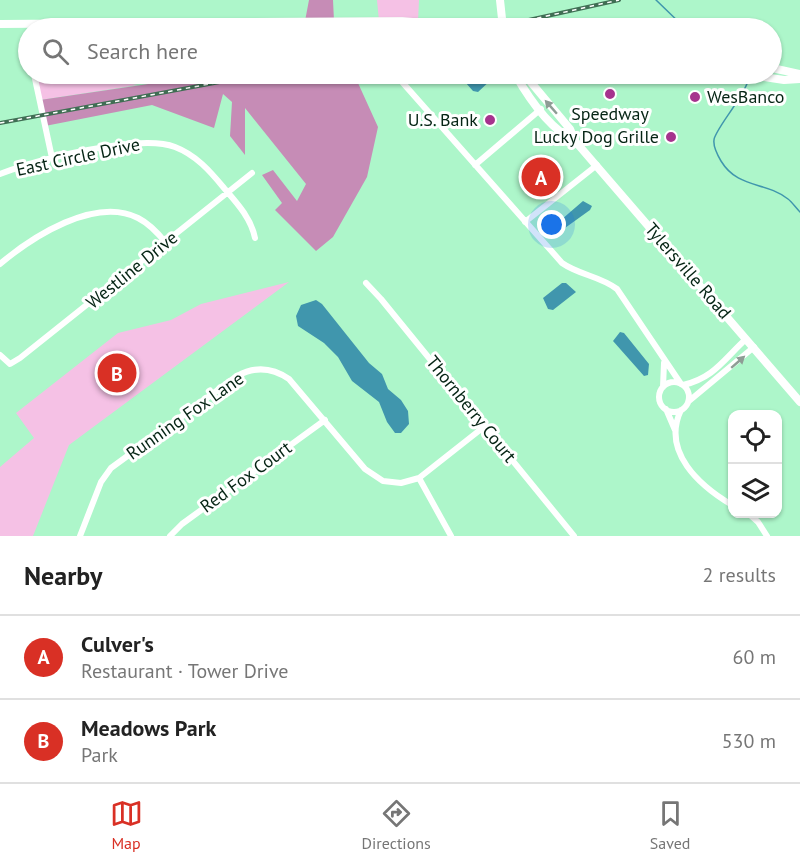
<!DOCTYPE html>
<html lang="en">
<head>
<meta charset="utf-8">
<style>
  body { margin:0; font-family:"PT Sans",sans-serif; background:#f6f6f6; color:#222 }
  .controls { position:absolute; right:18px; bottom:18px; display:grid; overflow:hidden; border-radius:12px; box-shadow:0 2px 4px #0004 }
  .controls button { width:54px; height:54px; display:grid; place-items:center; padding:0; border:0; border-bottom:2px solid #e0e0e0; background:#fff; color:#222; font:30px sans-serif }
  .you { position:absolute; left:552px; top:225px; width:21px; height:21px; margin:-15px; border:4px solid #fff; border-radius:50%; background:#1a73e8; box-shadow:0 0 0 9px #1a73e833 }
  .badge { display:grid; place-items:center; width:39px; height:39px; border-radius:50%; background:#d93025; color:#fff; font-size:20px; font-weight:700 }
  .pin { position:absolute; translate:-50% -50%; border:3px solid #fff; box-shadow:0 2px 6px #0006 }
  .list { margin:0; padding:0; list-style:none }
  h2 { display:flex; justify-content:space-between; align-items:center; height:78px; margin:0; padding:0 24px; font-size:26px }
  h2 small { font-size:20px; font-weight:400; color:#767676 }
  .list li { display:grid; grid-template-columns:39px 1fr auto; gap:18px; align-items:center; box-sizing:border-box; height:84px; padding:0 24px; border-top:2px solid #e0e0e0 }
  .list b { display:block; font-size:22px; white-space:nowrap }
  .list p { margin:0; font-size:20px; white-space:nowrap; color:#767676 }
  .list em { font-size:20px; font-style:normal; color:#767676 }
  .icon { flex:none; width:33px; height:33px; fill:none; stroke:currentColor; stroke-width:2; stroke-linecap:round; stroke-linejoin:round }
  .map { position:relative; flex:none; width:800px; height:536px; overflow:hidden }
  .search { position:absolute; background:#fff; box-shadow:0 2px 4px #0004; left:18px; right:18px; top:18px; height:66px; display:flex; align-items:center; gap:15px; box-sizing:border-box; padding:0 21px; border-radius:33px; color:#767676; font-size:22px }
  .sheet { height:246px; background:#fff }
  nav { display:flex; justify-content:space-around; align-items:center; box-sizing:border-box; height:84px; border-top:2px solid #e0e0e0; background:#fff; font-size:16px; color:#767676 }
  nav a { display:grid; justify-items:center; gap:3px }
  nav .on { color:#d93025 }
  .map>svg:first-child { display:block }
  .green { fill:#f5c1e5 }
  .forest { fill:#c68cb6 }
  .water { fill:#4096ad }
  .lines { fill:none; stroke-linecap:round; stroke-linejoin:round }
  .stream { stroke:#4096ad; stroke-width:1.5 }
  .minor { stroke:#fff; stroke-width:6 }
  .major { stroke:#fff; stroke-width:8 }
  .rail-casing { stroke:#406e54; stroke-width:4 }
  .rail { stroke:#fff; stroke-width:1.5; stroke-dasharray:4.5; stroke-linecap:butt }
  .oneway { fill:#8e9c95 }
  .poi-dot { fill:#a6338e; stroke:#fff; stroke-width:2 }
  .labels { text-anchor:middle; stroke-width:6; stroke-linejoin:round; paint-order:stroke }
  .poi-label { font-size:18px; fill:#052414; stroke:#fff; text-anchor:end }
  .street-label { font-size:18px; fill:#052414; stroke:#fff }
</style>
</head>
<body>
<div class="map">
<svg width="800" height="536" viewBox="0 0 800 536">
  <rect width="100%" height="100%" fill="#adf6ca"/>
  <path class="green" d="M377,0H419L418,22L449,28H371L362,21H379Z
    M34,74L86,76L138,85L40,100Z
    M289,282L69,445L33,536H0V467L34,438L16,413L118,333L171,320L201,304Z"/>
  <path class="forest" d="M309,0H333L334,21H362L371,28H320L319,21H305Z
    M216,74H368L358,83L378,127L367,177L333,237L316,251L275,210L282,203L262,175L273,170L297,201L306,184L245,108V155L230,136L232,102L223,94L214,128L152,105L45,126L40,100Z"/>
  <path class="water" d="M458,74H487L492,79L478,92L473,91Z
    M583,201L592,206L590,210L558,233L554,229V226Z
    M562,283H566L576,292L553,310L548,309L543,298Z
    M316,300L322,304L369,363L382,374L388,389L401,400L408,411L409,424L401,433H395L387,422L379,402L352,381L338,357L324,343L298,326L296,316L301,305Z
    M620,332L624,333L649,364L648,375L644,376L613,341Z"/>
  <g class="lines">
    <path class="stream" d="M656,0L685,28
      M748,81C743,98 714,131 714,140C713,147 718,156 721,161C738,189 765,181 788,199C792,202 796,208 800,212"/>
    <path class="minor" d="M34,74L52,158
      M395,74L562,263C579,275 600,276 617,289L681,384
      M475,165L541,109
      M0,174C36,160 140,133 175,147C196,155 210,171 224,188C237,203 251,218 255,238
      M525,222L597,165
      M0,264C32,237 95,196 138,218C150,224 158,233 166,243
      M366,283L381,299L574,536
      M0,355L10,364L20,358L252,173
      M659 397a15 15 0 1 1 30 0a15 15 0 1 1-30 0Z
      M683,385C714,378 724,359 746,339
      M663,387L664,363
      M689,401L754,347
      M666,409L675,430
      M681,410C661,452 700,486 732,505
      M419,478L451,536
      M749,514L758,522L767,536
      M80,536L101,482L111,468L237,376C255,366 273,368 289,379L365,469L383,481L401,483L419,478L485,426
      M170,536L182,524L325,420"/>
    <path class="major" d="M500,0L503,28
      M0,24L402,21L477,28
      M772,68L800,74
      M515,74C528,97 550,129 575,141
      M524,74L570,129L575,141L800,402
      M744,74L784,80L800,79"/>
    <g class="rail-casing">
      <path id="rail" d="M493,28L619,0
        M0,123L263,74"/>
    </g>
    <use href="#rail" class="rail"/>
  </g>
  <defs><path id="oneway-solid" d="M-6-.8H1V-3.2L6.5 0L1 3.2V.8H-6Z" transform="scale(1.5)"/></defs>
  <g class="oneway">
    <use href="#oneway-solid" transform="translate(551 107) rotate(-131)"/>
    <use href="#oneway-solid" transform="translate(738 362) rotate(-41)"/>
  </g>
  <g class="poi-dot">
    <circle cx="610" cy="94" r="6"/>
    <circle cx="695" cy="97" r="6"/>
    <circle cx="490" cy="120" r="6"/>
    <circle cx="671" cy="137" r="6"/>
  </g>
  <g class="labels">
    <g class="poi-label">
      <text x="707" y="103" text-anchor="start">WesBanco</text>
      <text x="610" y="120" text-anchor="middle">Speedway</text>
      <text x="478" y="126">U.S. Bank</text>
      <text x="659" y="143">Lucky Dog Grille</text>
    </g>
    <g class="street-label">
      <text transform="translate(78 157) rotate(-12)" y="6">East Circle Drive</text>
      <text transform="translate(132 270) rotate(-39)" y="6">Westline Drive</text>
      <text transform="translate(688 271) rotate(49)" y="6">Tylersville Road</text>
      <text transform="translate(471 409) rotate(51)" y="6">Thornberry Court</text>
      <text transform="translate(185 416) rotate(-35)" y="6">Running Fox Lane</text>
      <text transform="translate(246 477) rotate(-36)" y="6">Red Fox Court</text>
    </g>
  </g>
</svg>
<div class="controls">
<button><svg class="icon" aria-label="locate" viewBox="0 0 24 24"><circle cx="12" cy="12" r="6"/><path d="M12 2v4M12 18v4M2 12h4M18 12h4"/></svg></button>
<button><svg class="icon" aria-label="layers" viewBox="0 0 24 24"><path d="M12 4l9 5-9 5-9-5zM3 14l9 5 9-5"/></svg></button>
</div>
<div class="you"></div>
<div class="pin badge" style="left:541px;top:177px">A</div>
<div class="pin badge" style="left:117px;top:373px">B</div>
<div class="search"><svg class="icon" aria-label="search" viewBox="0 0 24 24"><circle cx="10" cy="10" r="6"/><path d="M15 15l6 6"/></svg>Search here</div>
</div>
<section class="sheet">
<h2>Nearby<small>2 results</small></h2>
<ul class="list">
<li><span class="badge">A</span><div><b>Culver's</b><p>Restaurant · Tower Drive</p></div><em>60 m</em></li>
<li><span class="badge">B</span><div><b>Meadows Park</b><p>Park</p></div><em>530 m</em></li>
</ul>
</section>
<nav>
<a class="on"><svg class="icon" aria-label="map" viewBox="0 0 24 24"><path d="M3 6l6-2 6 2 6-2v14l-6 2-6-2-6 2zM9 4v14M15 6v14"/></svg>Map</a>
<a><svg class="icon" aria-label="directions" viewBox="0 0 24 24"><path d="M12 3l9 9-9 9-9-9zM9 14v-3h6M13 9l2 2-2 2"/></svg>Directions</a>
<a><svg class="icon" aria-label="saved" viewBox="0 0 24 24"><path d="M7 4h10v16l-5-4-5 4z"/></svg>Saved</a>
</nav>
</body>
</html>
